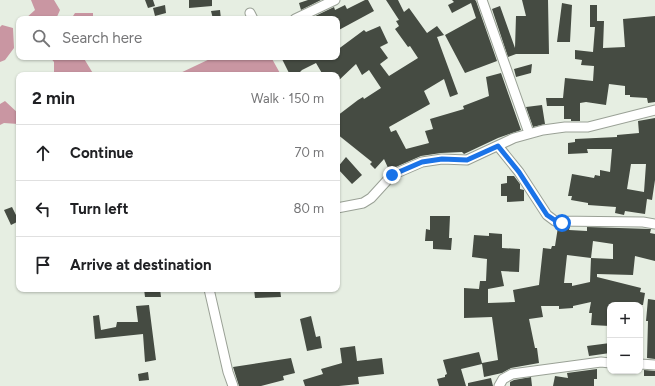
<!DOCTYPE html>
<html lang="en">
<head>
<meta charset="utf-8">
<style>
  body { margin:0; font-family:Figtree,sans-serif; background:#f2f2f2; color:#202124 }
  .controls { position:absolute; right:12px; bottom:12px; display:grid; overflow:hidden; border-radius:8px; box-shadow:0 1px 3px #0004 }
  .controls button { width:36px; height:36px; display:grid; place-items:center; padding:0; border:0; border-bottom:1px solid #e0e0e0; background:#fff; color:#202124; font:20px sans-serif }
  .stop { position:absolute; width:12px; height:12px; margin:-9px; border:3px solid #1a73e8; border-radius:50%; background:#fff }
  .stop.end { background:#1a73e8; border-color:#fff; box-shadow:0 1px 4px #0008 }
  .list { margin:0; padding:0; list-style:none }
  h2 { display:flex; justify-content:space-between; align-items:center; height:52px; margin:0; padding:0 16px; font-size:17px }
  h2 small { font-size:13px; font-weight:400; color:#757577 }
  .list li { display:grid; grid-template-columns:26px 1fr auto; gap:12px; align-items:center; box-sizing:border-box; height:56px; padding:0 16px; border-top:1px solid #e0e0e0 }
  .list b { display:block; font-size:15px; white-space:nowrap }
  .list em { font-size:13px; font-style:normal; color:#757577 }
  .icon { flex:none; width:22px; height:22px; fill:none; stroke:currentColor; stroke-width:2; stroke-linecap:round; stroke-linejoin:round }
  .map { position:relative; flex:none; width:655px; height:386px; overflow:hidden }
  .search { position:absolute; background:#fff; box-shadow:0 1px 3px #0004; left:16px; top:16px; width:324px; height:44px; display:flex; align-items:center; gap:10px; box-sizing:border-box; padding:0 14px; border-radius:8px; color:#757577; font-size:15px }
  .panel { position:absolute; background:#fff; box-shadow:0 1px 3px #0004; left:16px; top:72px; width:324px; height:220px; border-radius:8px }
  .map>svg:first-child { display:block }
  .forest { fill:#c996a2 }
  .building { fill:#454b42; fill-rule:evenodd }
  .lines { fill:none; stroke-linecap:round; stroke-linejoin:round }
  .street-casing { stroke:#9aa196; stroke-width:11 }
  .street { stroke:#fff; stroke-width:9 }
  .route { stroke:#1a73e8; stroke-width:5 }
</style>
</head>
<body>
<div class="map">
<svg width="655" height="386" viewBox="0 0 655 386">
  <rect width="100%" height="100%" fill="#e6eee2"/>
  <path class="forest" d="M31,0H54L60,10L56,19H25L35,10Z
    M75,13H93V19H71Z
    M2,25L13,28L14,48L5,60L0,62V27Z
    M50,57H83L94,75H46L54,74V62Z
    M214,57H271L281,75H176Z
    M5,101L19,114L18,124L4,123L0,125V104Z"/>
  <path class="building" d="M145,0H153L155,6L148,8Z
    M189,0H212V6L189,8Z
    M308,0H321L301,10L299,3Z
    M365,0H368L374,11L337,31V19H309L334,7L335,10L345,5L347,9Z
    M386,0H398L404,12L409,8L427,33L437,26L444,35L437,37L458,94L450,97L444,79L424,91L430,104L389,127L391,132L396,130L406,149L429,143L425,131L433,129L430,119L464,109L463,106L489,96L486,77L501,73L521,130L498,138L464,154L462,152L441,153L421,156L389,170L384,159L375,169L370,164L372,162L337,134V116L358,100L363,97L364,99L381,88L369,70L362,75L356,64L337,82V75H323L316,63L302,70L297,75H290L281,57H337V50L364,30L366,32L380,26L388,43L380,47L388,58L380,64L389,76L418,58L410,46L408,47L395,29L399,26L396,21L399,20Z
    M452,0H476L475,1H476L497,61L465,73L445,35L476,18L471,3L452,13L448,5L454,2Z
    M522,0H548L549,54H516L508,57L492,9L500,6L515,48L516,16H526Z
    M562,3L572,5L570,42H557Z
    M165,5L166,13L155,16L153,8Z
    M590,5H597V21H604L603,48L625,47L623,19L655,16V102L648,103L647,98L630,97V95H625V86L609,84L606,105L586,102L580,103V121H571V119H564V106H547L546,98H563L565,78L593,81L594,66L581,65L582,60L575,59V50L593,52L595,27H590Z
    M220,10L221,19H213L211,11Z
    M532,64L531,73L516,77L514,69Z
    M542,105L545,124L533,127L526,107Z
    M655,118V180L652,200L647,199L645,214L625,211L624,215L615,213L616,207L588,205V203L571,200L572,196H568L572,174L594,178L595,175L600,176V170L610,172L612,149H587L588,153L568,154V143L575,142V139L617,137V135L639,133L638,121ZM631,164H646L644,192L627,189Z
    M346,157L362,175L352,184L337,168Z
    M507,176H514L520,184V189L524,190V201L507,202V196H501V184L507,183Z
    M12,207L19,221L11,225L4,210Z
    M430,216H450L449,238H452L451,250L433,249V241H425L426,229L430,230Z
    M558,227H570L569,230L587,231V227L651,229L650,233L655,234V261L635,256L633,275L597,274V277L641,288L640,292L645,293L643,305H610V326L591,325L592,313H589L591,302L573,306V308L559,309V306H541L543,317L529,319L535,348H537L539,363L511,368L502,373L484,377L482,364L461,369L466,386H439L437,379L445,377V375L447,374L443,360L479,352L482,363L498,360L492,317L464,318V288L479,289L480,281H486L487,259L472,257L474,235L489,236V233L502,234V248L520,249L519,272L501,271L504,286L488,289V303L515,302L513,290L539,285L543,248L551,249L552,246H555ZM593,241L613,244V259L591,258ZM567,255L591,258L590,282L572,286V283H564Z
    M144,289H160L161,297H145Z
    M254,289H280L281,297L255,298Z
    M648,299L655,300V359L647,358L648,321H646Z
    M149,305L156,360L145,362L143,334L95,339L93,316L99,315L101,330L116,327L117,322H138L136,306Z
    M311,316L316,337L320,336L322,348L307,351L300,319Z
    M610,343V353L589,356L587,346Z
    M355,346L357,361L382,358L384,374L358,377L359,384L339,386H305L303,380L323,374L321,369L342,363L340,348Z
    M291,358L295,373L283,376L284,380L261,386H239L233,367Z
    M597,369V379H594V386H553L555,376L568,378L567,373Z
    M644,370L655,371V376H644Z
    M148,372L149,380L139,381L138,374Z
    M531,377L532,386H510V382L514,380Z
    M491,378L493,386H468V383Z"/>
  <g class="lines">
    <g class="street-casing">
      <path id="street" d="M482,0L529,133
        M250,13L253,19
        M295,19L335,0
        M498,146L519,172L547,215L555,221L643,222L655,224
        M337,208L363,203L371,198L392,175L422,162L442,159L467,160L514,138L543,130L565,127H588L655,110
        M209,289L228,372L233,386
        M640,364L655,365
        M499,386L503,379L512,374L601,362L610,363"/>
    </g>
    <use href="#street" class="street"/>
  </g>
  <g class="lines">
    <path class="route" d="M392,175L422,162L442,159L467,160L498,146L519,172L547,215L556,221L562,223"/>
  </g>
</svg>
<div class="controls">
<button>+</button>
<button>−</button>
</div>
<div class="stop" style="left:562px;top:223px"></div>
<div class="stop end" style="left:392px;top:175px"></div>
<div class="search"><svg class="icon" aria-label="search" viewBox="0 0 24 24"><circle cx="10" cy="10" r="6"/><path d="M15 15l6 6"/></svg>Search here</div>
<section class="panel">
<h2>2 min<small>Walk · 150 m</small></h2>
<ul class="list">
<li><svg class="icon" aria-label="ahead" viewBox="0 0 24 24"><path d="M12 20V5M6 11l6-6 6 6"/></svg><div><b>Continue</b></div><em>70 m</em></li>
<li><svg class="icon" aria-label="left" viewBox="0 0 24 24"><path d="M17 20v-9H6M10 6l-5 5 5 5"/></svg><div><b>Turn left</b></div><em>80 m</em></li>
<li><svg class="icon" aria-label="arrive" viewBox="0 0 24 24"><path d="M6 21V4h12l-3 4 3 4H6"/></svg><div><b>Arrive at destination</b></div></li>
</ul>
</section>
</div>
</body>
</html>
